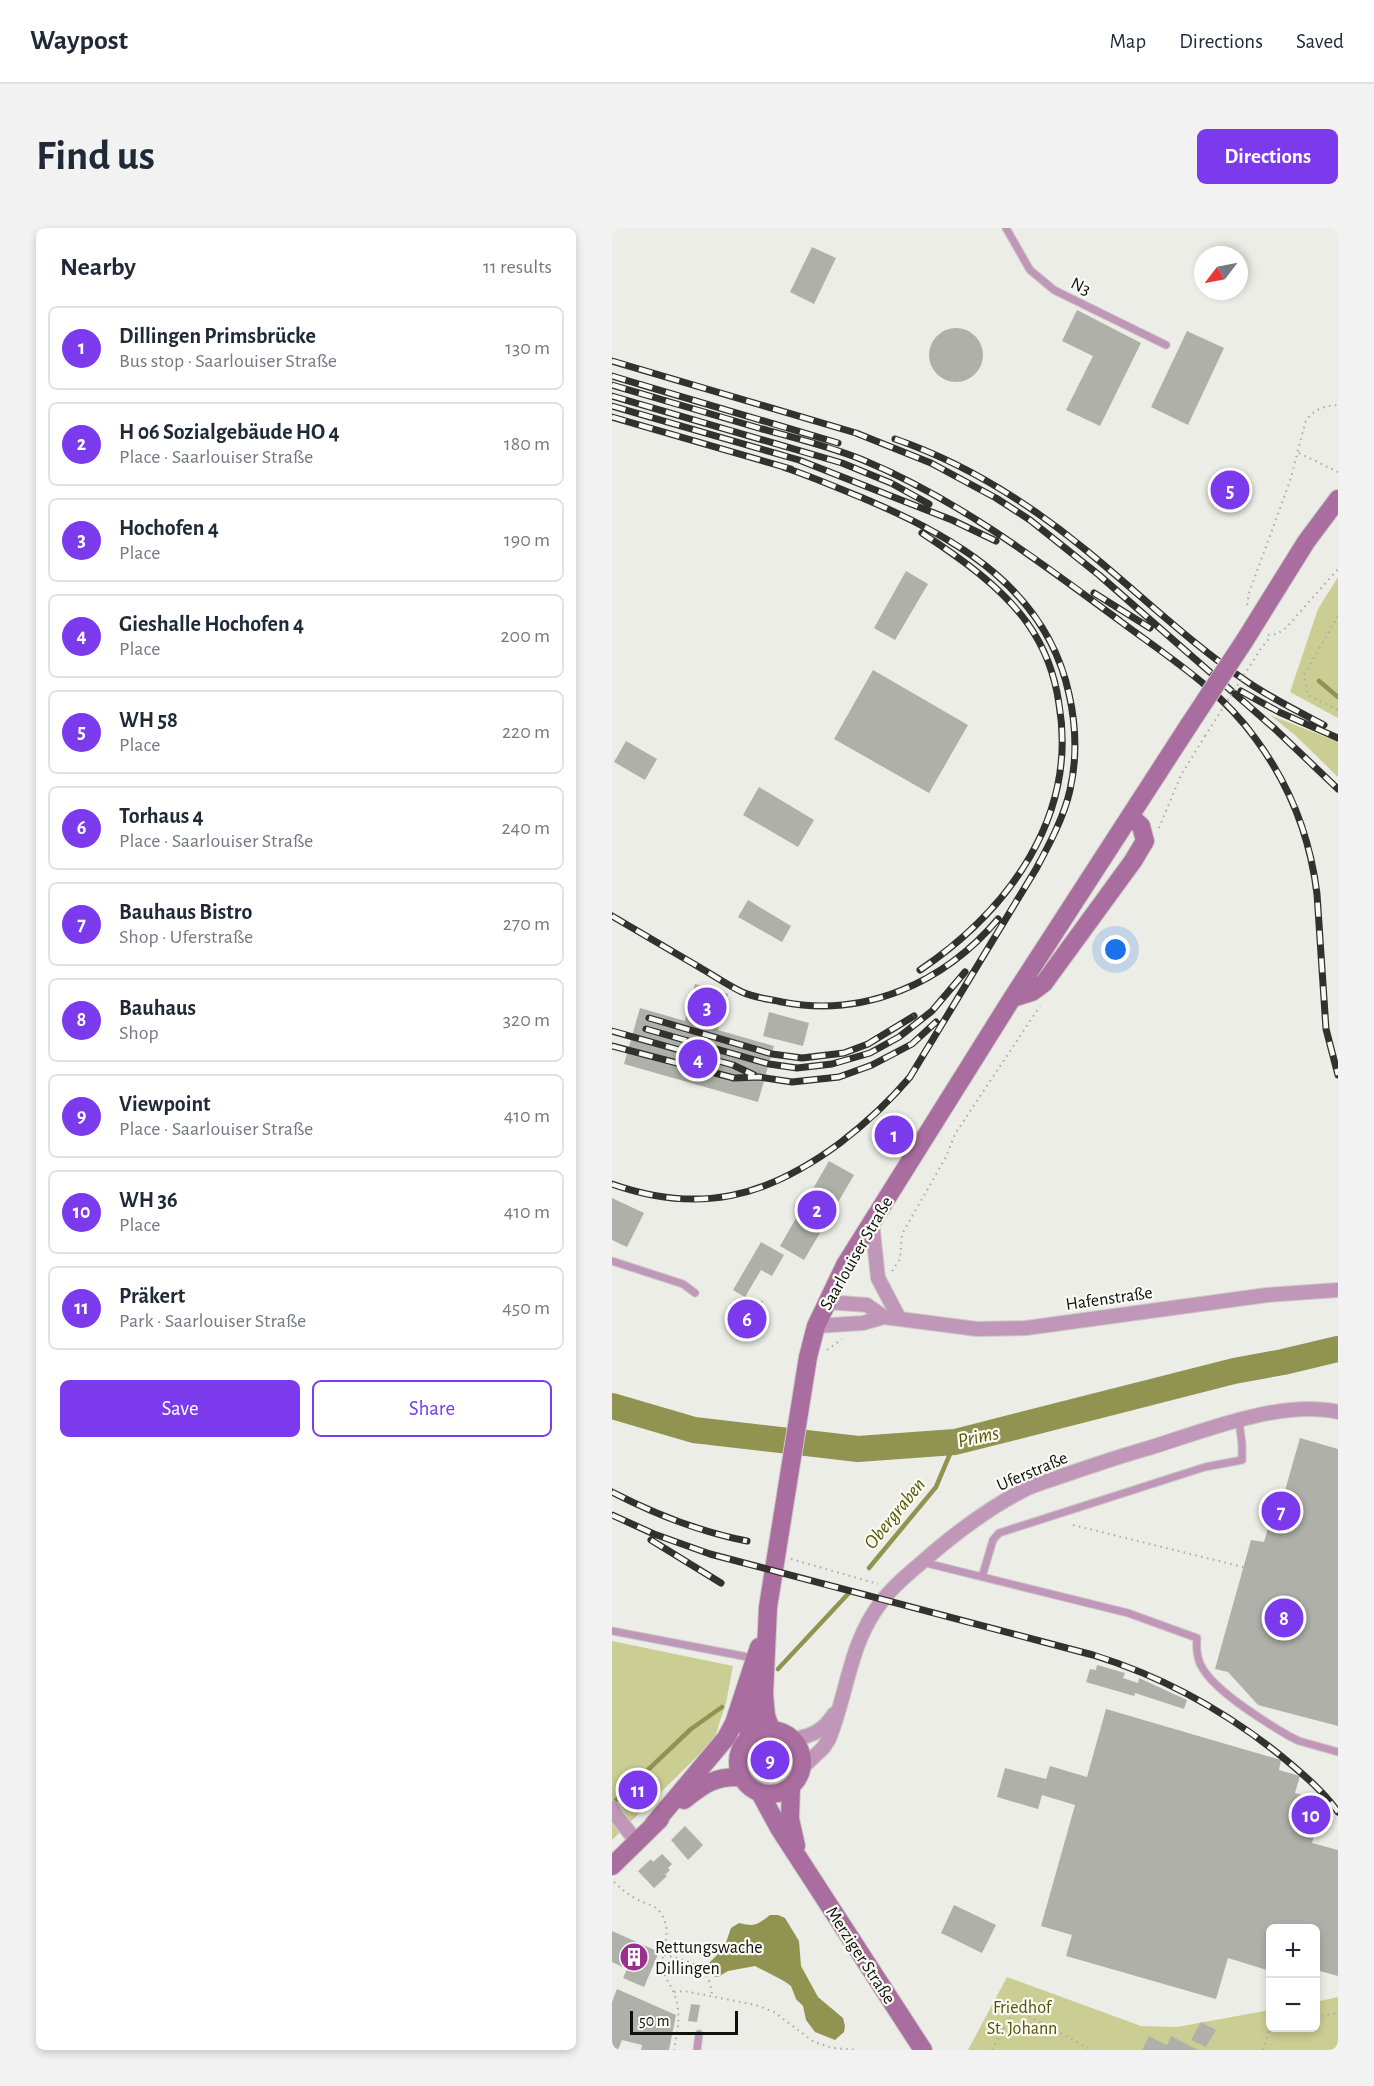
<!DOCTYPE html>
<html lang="en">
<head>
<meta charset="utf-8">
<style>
  body { margin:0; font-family:"Alegreya Sans",sans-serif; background:#f2f2f3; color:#1f2937 }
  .controls { position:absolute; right:18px; bottom:18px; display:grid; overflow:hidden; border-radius:9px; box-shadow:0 3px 9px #0003 }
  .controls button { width:54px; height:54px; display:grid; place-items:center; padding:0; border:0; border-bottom:2px solid #e0e1e3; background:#fff; color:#1f2937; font:30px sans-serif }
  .compass { position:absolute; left:582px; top:18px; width:54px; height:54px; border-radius:50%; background:#fff; box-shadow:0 3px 9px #0003; rotate:238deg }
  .scale { position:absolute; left:18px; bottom:15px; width:108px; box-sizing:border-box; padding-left:6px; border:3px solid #10100e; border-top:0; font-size:16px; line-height:21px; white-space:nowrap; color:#10100e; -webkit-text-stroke:4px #fafaf4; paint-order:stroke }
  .you { position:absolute; left:504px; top:722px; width:21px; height:21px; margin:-15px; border:4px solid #fff; border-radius:50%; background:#1a73e8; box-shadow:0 0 0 9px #1a73e833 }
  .badge { display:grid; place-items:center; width:39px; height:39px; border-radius:50%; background:#7c3aed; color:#fff; font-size:20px; font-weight:700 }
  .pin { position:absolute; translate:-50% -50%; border:3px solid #fff; box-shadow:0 2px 6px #0006 }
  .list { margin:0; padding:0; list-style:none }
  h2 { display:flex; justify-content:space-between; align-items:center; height:78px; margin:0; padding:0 24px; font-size:26px }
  h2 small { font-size:20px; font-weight:400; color:#747a83 }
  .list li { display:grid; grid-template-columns:39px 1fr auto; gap:18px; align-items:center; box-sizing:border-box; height:84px; margin:0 12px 12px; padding:0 12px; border:2px solid #e0e1e3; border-radius:9px }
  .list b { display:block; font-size:22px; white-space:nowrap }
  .list p { margin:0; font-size:20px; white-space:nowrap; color:#747a83 }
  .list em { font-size:20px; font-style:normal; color:#747a83 }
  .actions { display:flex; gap:12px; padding:18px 24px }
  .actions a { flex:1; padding:14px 0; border:2px solid #7c3aed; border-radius:9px; text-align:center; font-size:21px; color:#7c3aed }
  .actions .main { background:#7c3aed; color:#fff }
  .map { position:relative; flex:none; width:726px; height:1822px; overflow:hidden; border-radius:9px }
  header { display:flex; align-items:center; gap:36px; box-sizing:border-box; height:84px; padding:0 30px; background:#fff; border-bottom:2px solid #e0e1e3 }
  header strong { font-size:28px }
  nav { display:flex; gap:33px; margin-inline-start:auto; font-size:21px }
  .intro { display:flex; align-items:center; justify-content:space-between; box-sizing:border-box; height:144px; padding:0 36px }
  h1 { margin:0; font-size:42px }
  .button { padding:15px 27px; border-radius:9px; background:#7c3aed; color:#fff; font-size:21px; font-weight:700 }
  main { display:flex; gap:36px; padding:0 36px }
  aside { flex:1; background:#fff; border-radius:9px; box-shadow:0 3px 9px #0003 }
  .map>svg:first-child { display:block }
  .green { fill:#cbce93 }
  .water { fill:#919350 }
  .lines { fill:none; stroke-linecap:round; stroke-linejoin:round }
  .stream { stroke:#919350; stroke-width:4.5 }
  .river { stroke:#919350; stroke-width:26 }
  .building { fill:#b0b0aa }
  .lane-casing { stroke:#cacac4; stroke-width:9 }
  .street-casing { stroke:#cacac4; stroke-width:16 }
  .secondary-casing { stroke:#cacac4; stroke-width:20 }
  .path { stroke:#aaaaa5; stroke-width:2; stroke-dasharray:1.5 4.5; stroke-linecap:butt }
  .lane { stroke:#c197b9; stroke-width:7 }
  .street { stroke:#c197b9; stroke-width:14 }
  .secondary { stroke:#a96d9f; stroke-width:18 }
  .rail-casing { stroke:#31312e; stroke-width:7 }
  .rail { stroke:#fafaf4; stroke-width:4.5; stroke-dasharray:14; stroke-linecap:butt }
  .secondary-bridge-casing { stroke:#cacac4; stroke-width:20; stroke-linecap:butt }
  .path-bridge { stroke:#aaaaa5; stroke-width:2; stroke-dasharray:1.5 4.5; stroke-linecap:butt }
  .secondary-bridge { stroke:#a96d9f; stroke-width:18 }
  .labels { text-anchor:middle; stroke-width:4.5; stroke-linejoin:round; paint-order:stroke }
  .street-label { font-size:18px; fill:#10100e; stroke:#fafaf4 }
  .poi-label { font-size:18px; fill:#10100e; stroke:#fafaf4; text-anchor:start }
  .park-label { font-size:18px; fill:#535400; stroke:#fafaf4 }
  .water-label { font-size:20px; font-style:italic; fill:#565702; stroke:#fafaf4 }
</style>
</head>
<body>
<header>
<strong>Waypost</strong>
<nav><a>Map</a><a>Directions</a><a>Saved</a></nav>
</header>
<div class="intro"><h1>Find us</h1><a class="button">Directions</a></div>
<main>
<aside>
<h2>Nearby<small>11 results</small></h2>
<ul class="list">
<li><span class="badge">1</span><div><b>Dillingen Primsbrücke</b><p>Bus stop · Saarlouiser Straße</p></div><em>130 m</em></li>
<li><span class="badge">2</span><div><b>H 06 Sozialgebäude HO 4</b><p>Place · Saarlouiser Straße</p></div><em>180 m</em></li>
<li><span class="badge">3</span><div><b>Hochofen 4</b><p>Place</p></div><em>190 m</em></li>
<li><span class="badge">4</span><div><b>Gieshalle Hochofen 4</b><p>Place</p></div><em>200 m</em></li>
<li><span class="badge">5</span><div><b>WH 58</b><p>Place</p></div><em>220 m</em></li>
<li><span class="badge">6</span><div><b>Torhaus 4</b><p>Place · Saarlouiser Straße</p></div><em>240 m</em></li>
<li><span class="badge">7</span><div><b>Bauhaus Bistro</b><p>Shop · Uferstraße</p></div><em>270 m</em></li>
<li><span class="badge">8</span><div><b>Bauhaus</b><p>Shop</p></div><em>320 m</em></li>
<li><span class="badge">9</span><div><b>Viewpoint</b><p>Place · Saarlouiser Straße</p></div><em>410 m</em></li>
<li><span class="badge">10</span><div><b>WH 36</b><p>Place</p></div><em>410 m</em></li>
<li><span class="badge">11</span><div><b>Präkert</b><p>Park · Saarlouiser Straße</p></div><em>450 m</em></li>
</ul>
<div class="actions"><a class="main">Save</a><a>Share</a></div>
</aside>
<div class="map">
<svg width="726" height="1822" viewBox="0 0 726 1822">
  <rect width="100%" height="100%" fill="#edede7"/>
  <path class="green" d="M726,349V490L678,464L706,381Z
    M658,487L726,514V549L684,508Z
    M0,1413L121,1438L114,1475L102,1512L0,1612Z
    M395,1749L529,1798L565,1799L658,1782V1800H704V1774L726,1769V1822H356Z"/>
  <path class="water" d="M158,1687H166L173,1690L187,1713L189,1738L206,1769L231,1790L233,1798L232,1804L223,1812L203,1804L194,1792L191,1778L184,1771L179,1758L172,1753L143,1738L116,1743L106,1749L101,1748L97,1740L98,1734L112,1720L119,1700L127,1695C144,1699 145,1697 158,1687Z"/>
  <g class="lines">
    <path class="stream" d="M707,453L726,469
      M257,1340L324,1259L343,1214
      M166,1441L236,1366
      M0,1576L79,1501L110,1479"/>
    <path class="river" d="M0,1178L82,1202L246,1221L343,1214L622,1143L671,1134L726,1121"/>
  </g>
  <path class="building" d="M200,19L224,30L202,76L178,64Z
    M465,82L529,115L488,198L454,182L481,128L450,113Z
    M317 127a27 27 0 1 1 54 0a27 27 0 1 1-54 0Z
    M575,103L612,120L576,197L539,179Z
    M611,245L612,247L626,245L629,247L631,267L635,271L632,273L629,270L608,274L604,268L599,267L609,258L607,246Z
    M294,343L316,356L283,412L262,400Z
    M261,442L356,497L317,565L222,511Z
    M14,513L45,531L33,552L2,534Z
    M147,559L202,592L186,619L131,587Z
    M136,672L179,698L170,714L126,689Z
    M83,756L116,766L106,802L162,818L146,874L12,836L28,780L73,793Z
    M157,784L197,795L191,818L151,808Z
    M217,933L242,947L192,1032L168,1018Z
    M0,970L32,985L15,1019L0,1012Z
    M149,1014L172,1027L160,1048L149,1042L133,1069L121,1062Z
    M151,1073L152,1102L119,1103L118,1075Z
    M688,1210L726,1221V1498L646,1477L616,1444L603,1441L639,1312L652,1314L666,1265L672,1266Z
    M485,1437L513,1445L511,1450L526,1455L527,1450L575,1472L572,1481L523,1465L522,1468L474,1454L478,1441L484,1442Z
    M494,1481L669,1532L667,1542L688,1548L683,1565L712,1573L709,1583L714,1590H718V1595L713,1594L704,1600L700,1615L726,1622V1748L704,1742V1700H658V1743L616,1730L604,1771L454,1728L460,1707L429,1698L463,1577L430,1567L426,1581L385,1569L393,1540L434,1551L438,1538L475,1549Z
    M73,1598L91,1617L76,1632L59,1612Z
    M50,1626L60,1636L56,1640L58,1642L53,1647L55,1648L42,1660L26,1643L39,1631L41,1634Z
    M342,1677L384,1697L370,1725L329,1705Z
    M0,1703L47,1724L32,1759L11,1750L15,1741L0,1734Z
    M5,1761L64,1787L57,1822H29L30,1817L10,1812L6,1822H0V1774Z
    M79,1776L88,1777L85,1794L76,1793Z
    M589,1794L604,1802L594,1819L579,1812Z
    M537,1808L555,1817L559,1808L586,1822H530Z"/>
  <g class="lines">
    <g class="lane-casing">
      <path id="lane" d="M394,0L418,42L442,62L554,117
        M0,1033L71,1056L83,1065
        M310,1334L516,1385L585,1410C584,1421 585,1432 591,1441C605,1464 653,1494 677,1508L687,1513L726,1524
        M370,1349L381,1312L387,1305L593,1239L630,1232V1216L627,1193
        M0,1403L141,1430
        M85,1822L87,1806"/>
    </g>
    <g class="street-casing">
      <path id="street" d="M260,994L266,1050L287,1090
        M214,1074L255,1077L272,1089
        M204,1098L251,1095L272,1089L365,1101L414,1100L655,1067L726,1062
        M181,1511C200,1508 211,1503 222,1486
        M189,1541L211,1520L217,1511C236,1464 237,1415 270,1373C281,1358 295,1347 309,1335C342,1306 377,1279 416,1260C427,1255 439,1252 450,1248C479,1238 508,1228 537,1220C592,1203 669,1171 726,1184
        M0,1580L3,1586L24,1613"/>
    </g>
    <g class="secondary-casing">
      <path id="secondary" d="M633,412L694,314L726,271
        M401,770L420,764L432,755L521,633L533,613L529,598L519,589
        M159,1501L154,1488L152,1466L156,1379L196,1129L204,1098L233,1037L399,772L577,497
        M126 1534a32 32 0 1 1 64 0a32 32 0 1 1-64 0Z
        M136,1509L144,1457
        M179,1558L178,1591L184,1618
        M148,1565L167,1600L311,1822
        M72,1572C92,1556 103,1548 129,1549
        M41,1597L114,1510L122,1495L147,1419
        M0,1638L48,1591"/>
    </g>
    <path class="path" d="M687,225L726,244
      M635,377L637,365L678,253L694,192C703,181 712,178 726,177
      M726,388L692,447L696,467L726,482
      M656,407L665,406L674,400L726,341
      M648,422L659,408
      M547,600L569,547L593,508
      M280,1043L288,1031L290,1006L334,929L343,906L428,778
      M215,1122L230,1111
      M461,1297L631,1339
      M179,1331L266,1356
      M2,1654C9,1661 16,1666 24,1671C33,1676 42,1676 48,1684C63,1706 47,1721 51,1742C53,1750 58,1756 61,1763C70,1782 66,1802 62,1822
      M52,1727C79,1733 99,1738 100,1769
      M62,1764L72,1763L144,1777L162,1784L202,1814L221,1820L246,1822
      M704,1789L726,1785
      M380,1822L400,1786L407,1783L480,1822
      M651,1822L658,1799"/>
    <use href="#lane" class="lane"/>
    <use href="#street" class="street"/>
    <use href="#secondary" class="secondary"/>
    <g class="rail-casing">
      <path id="rail" d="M0,133L244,205L319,235L384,270L418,292L487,347L663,501L726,561
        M0,148L226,215
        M0,157C50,172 100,186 150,201C184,210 219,219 251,232C345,271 427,333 508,393C556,429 608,461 643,510C678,557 698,608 705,666L714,801L726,847
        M0,168L230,235L279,255L317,276
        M0,178L187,232L340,292L384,313
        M0,189L179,241
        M283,211C353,235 418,276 475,323C529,367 579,416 637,455C661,471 687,484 712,497
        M482,365L538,400
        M629,463L667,484L726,510
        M0,688C29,705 58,722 87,739C101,747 115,757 130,764C142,770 158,771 170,774C253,790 332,755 386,691
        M308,742C397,682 466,588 447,476C443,448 433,420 416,396C390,359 348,330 310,305
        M37,790L160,826L190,830L232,825L256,816L302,788
        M34,801L157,836L185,840L220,836L258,825L287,809L320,783L353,744
        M0,803L121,837L142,847
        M0,818L122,850L147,849L180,854L227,849L260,837L300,816L324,794
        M0,956C88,987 155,969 228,915C254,895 277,874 298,849L424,641C437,617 452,589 458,562C465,531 464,497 457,466C435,364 349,312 260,274C231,262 201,249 171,239
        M0,1264C43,1286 88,1304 135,1313
        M0,1287L42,1306L98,1326L481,1427C552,1449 617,1485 674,1532C693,1548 712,1564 726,1584
        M39,1312L109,1355"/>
    </g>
    <use href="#rail" class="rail"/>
    <g class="secondary-bridge-casing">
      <path id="secondary-bridge" d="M577,497L633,412"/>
    </g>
    <path class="path-bridge" d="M593,508L648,422"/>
    <use href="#secondary-bridge" class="secondary-bridge"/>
  </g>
  <defs>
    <g id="building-disc" transform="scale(1.5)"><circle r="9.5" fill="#9b2e8f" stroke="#fafaf4"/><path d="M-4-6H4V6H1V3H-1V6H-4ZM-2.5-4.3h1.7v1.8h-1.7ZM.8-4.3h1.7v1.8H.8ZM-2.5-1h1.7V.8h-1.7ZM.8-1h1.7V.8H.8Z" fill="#fff"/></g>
  </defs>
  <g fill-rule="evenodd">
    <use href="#building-disc" x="22" y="1729"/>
  </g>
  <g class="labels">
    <g class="street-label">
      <text transform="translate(469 58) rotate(26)" y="6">N3</text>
      <text transform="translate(244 1025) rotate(-60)" y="6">Saarlouiser Straße</text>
      <text transform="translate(497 1070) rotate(-8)" y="6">Hafenstraße</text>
      <text transform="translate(420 1243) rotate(-23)" y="6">Uferstraße</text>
      <text transform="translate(249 1727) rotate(57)" y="6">Merziger Straße</text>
    </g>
    <g class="poi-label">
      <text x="43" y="1725">Rettungswache<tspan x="43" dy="21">Dillingen</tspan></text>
    </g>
    <g class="park-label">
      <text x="410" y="1785">Friedhof<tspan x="410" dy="21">St. Johann</tspan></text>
    </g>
    <g class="water-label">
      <text transform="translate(366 1208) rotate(-12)" y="7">Prims</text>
      <text transform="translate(282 1285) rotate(-51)" y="7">Obergraben</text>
    </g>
  </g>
</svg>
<div class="controls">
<button>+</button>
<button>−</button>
</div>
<svg class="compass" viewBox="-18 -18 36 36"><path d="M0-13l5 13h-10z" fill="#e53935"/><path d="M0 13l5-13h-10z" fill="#747a83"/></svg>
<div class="scale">50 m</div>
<div class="you"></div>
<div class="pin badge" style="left:282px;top:907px">1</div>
<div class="pin badge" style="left:205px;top:982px">2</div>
<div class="pin badge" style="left:95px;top:779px">3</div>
<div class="pin badge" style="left:86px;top:831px">4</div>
<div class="pin badge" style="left:618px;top:262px">5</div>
<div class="pin badge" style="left:135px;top:1091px">6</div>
<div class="pin badge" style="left:669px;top:1283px">7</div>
<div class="pin badge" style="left:672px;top:1390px">8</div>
<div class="pin badge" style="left:158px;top:1532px">9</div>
<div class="pin badge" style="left:699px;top:1587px">10</div>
<div class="pin badge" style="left:26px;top:1562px">11</div>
</div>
</main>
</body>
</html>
